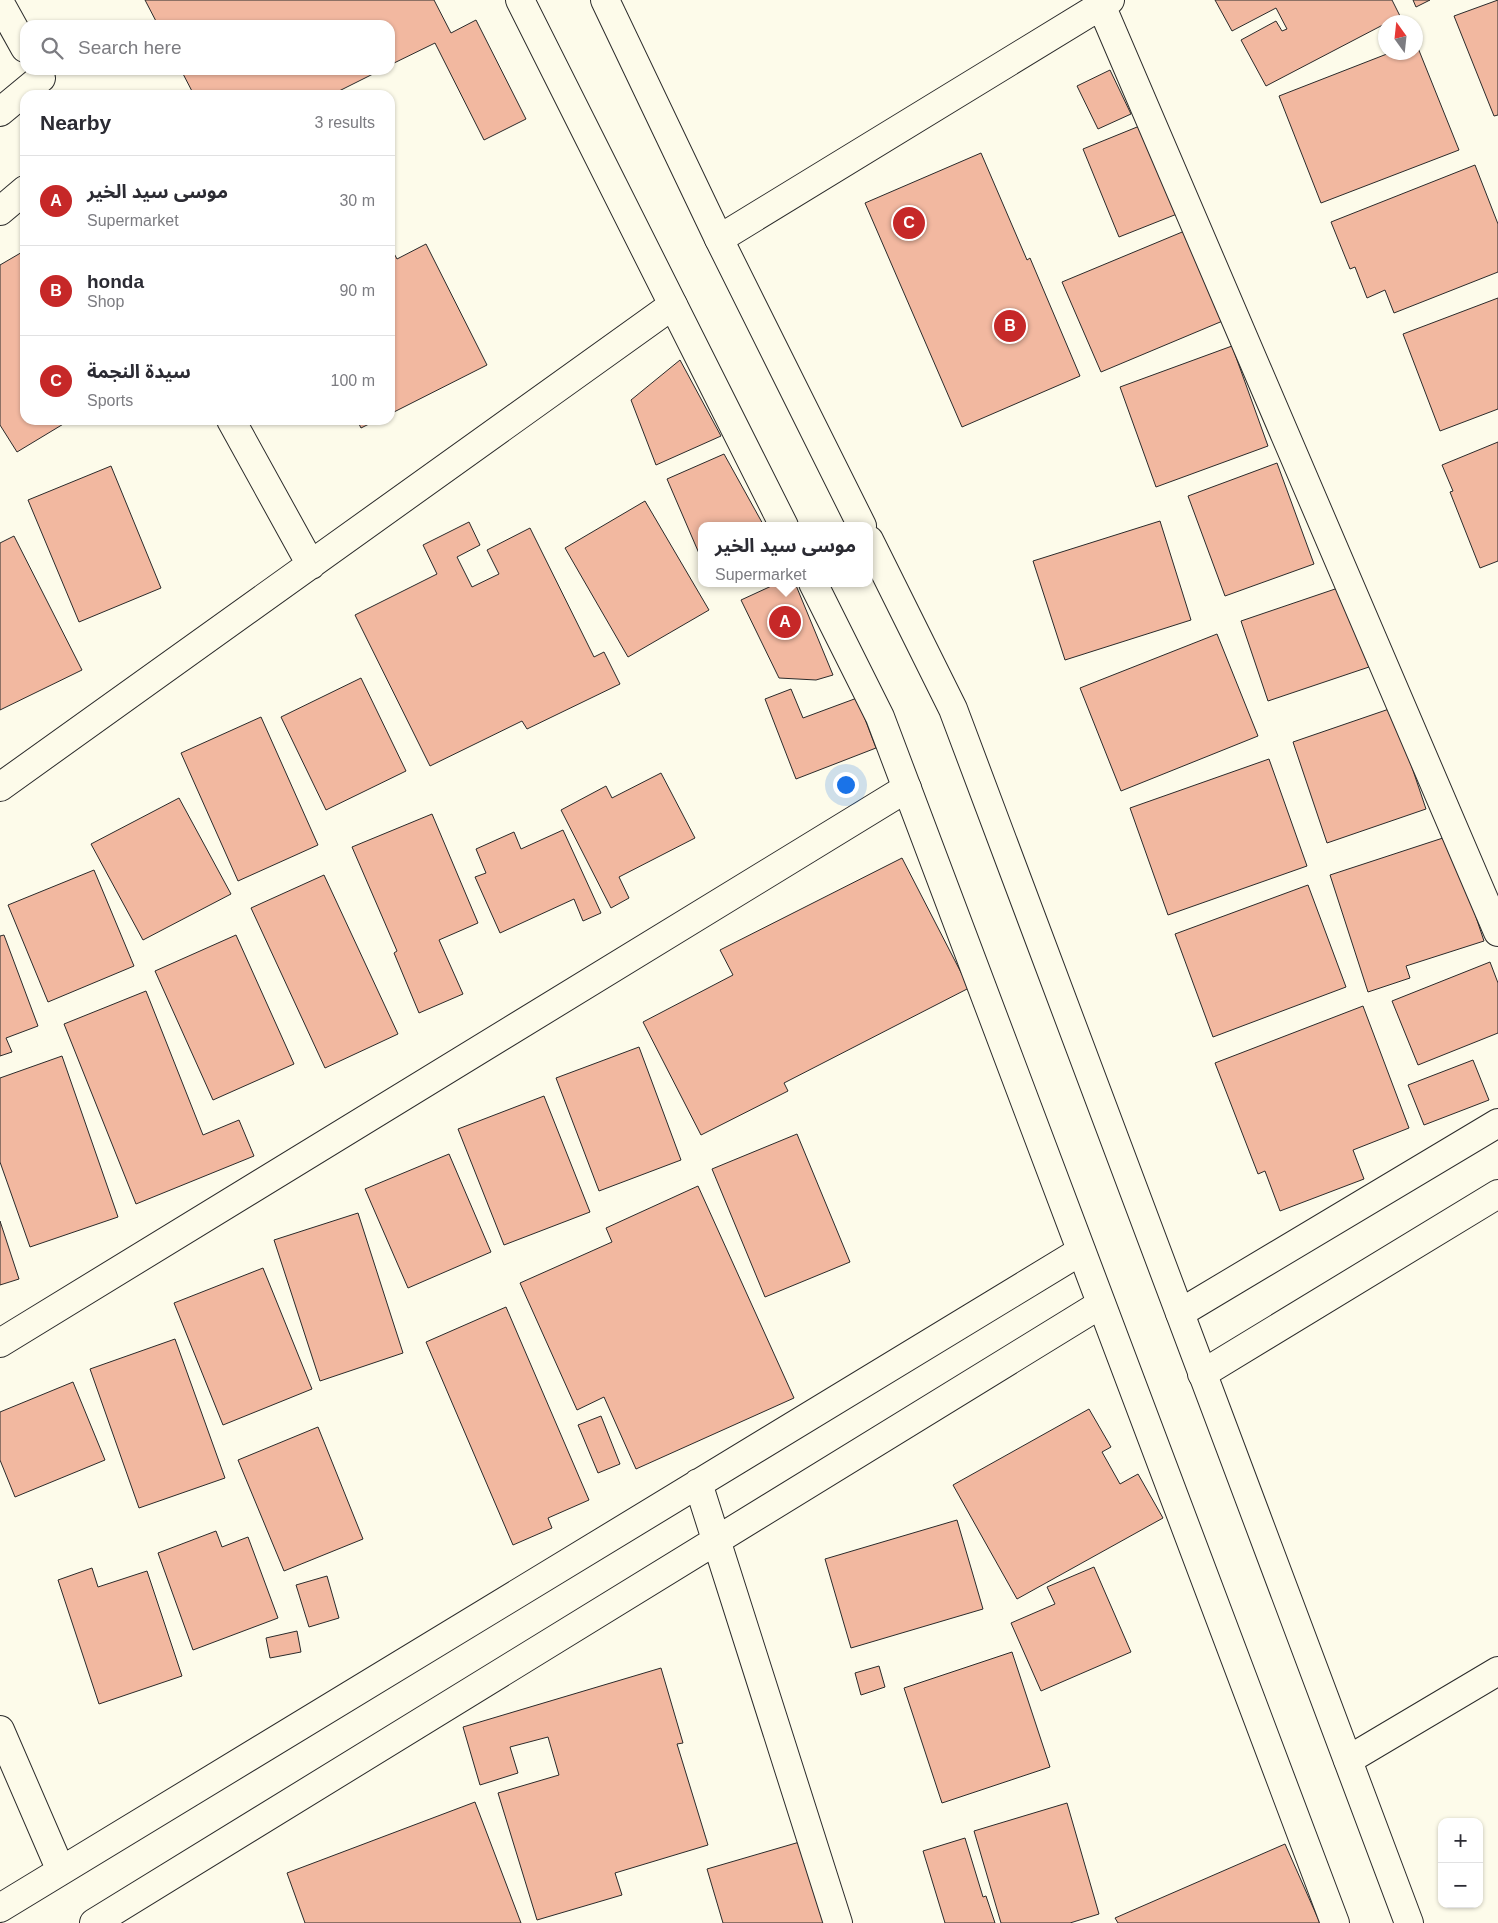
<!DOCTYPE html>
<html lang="en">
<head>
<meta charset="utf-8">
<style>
  body { margin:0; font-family:Helvetica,"Noto Sans Arabic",sans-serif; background:#f7f7f7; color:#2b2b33 }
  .controls { position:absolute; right:15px; bottom:15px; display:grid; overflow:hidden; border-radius:10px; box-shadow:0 1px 4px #0004 }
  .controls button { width:45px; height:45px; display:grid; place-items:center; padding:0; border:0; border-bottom:1px solid #e1e1e2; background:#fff; color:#2b2b33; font:25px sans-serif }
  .compass { position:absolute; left:1378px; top:15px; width:45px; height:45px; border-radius:50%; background:#fff; box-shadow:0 1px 4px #0004; rotate:345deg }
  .you { position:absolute; left:845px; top:784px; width:18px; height:18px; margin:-12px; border:4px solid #fff; border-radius:50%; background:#1a73e8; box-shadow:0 0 0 8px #1a73e833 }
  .badge { display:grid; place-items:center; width:32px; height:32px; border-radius:50%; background:#c62828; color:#fff; font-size:16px; font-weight:700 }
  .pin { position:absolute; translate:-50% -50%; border:2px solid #fff; box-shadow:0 1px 5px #0006 }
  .popup { position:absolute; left:698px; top:522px; width:175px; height:65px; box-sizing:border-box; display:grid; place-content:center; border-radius:10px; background:#fff; filter:drop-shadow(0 1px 4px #0005); font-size:16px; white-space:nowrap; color:#7c7c81 }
  .popup b { font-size:19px; color:#2b2b33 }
  .popup::after { content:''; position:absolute; left:50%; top:100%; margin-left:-10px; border:10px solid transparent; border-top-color:#fff }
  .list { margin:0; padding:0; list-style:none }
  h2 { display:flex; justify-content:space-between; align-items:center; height:65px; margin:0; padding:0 20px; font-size:21px }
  h2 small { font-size:16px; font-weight:400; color:#7c7c81 }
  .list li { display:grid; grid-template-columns:32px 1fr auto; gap:15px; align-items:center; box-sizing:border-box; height:90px; padding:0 20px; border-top:1px solid #e1e1e2 }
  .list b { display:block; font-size:19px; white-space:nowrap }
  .list p { margin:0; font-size:16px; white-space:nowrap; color:#7c7c81 }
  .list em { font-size:16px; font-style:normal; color:#7c7c81 }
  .icon { flex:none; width:28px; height:28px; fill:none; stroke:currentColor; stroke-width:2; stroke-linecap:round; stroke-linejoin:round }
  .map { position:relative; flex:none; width:1498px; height:1923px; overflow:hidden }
  .search { position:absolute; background:#fff; box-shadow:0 1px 4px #0004; left:20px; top:20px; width:375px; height:55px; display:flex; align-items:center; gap:12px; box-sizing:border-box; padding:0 18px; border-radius:15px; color:#7c7c81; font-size:19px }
  .panel { position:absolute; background:#fff; box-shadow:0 1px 4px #0004; left:20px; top:90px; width:375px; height:335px; border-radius:15px }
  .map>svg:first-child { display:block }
  .building { fill:#f2b8a0; stroke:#2b2b2b }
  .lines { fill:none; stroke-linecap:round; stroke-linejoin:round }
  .minor-casing { stroke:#2b2b2b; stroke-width:30 }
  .major-casing { stroke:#2b2b2b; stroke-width:30 }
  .minor { stroke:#fdfbea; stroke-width:28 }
  .major { stroke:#fdfbea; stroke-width:28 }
</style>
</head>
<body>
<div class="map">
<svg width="1498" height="1923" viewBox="0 0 1498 1923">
  <rect width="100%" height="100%" fill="#fdfbea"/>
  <path class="building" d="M145,0H434L451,33L476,20L526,119L484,140L435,43L390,65V25H158Z
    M1215,0H1392L1400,16L1266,86L1241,40L1276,21L1282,31L1287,29L1276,8L1232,31Z
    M1413,0H1430L1416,7Z
    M1498,0V115L1494,116L1454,16Z
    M1416,43L1459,150L1321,203L1279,96L1392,52H1416Z
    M181,70H381L331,95H194Z
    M1110,70L1131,114L1098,129L1077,86Z
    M1142,125L1177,214L1119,237L1083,149Z
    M981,153L1027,260L1030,258L1080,376L962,427L865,203Z
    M1475,165L1498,224V272L1394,313L1385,290L1367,298L1355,267L1350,269L1331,222Z
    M1187,230L1225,320L1101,372L1062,282Z
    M426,244L487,365L390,414V246L397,259Z
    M24,251L25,420H70L17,452L0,425V265Z
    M1498,298V409L1440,431L1403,334Z
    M1232,346L1268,446L1156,487L1120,387Z
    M680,360L721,436L656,465L631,400Z
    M357,420H377L361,428Z
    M1498,442V561L1480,568L1450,492L1453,491L1442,465Z
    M724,454L764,526H701V558L667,479Z
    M1277,463L1314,564L1225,596L1188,496Z
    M111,466L161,588L79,622L28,500Z
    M645,501L709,610L628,657L565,548Z
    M1160,521L1191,620L1065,660L1033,561Z
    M469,522L480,545L457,557L472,587L499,574L487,550L530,528L594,657L604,652L620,684L527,729L522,721L430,766L355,615L437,574L423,545Z
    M14,536L82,670L0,710V543Z
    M778,583H795L833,675L816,680L779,678L741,600Z
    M1341,587L1369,667L1268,701L1241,621Z
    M1217,634L1258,736L1121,791L1080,688Z
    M361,678L406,771L326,810L281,717Z
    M791,689L803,718L857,698L876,748L796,779L765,699Z
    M1392,708L1426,809L1327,843L1293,742Z
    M261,717L318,845L238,881L181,753Z
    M1269,759L1307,866L1168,915L1130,808Z
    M661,773L695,838L619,877L629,898L611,908L561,810L606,786L612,798Z
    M179,798L231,894L143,940L91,844Z
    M432,814L478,923L439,940L463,994L419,1013L394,953L397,951L352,847Z
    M563,830L601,913L583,921L574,899L500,933L475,877L486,873L476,849L514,832L521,849Z
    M1449,836L1484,941L1406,966L1410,978L1368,992L1330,875Z
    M902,858L969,988L784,1083L788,1091L701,1135L643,1022L733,975L720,950Z
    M94,870L134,966L48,1002L8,905Z
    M324,875L398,1034L325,1068L251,908Z
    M1308,885L1346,987L1213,1037L1175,934Z
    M4,935L38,1026L6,1038L12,1052L0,1056V936Z
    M236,935L294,1064L213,1100L155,971Z
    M1490,962L1498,983V1033L1418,1065L1392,1001Z
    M146,991L203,1135L239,1120L254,1156L136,1204L64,1024Z
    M1363,1006L1409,1128L1353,1150L1364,1179L1280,1211L1265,1171L1258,1174L1215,1063Z
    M639,1047L681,1160L599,1191L556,1078Z
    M62,1056L118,1217L30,1247L0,1162V1078Z
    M1473,1060L1489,1100L1424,1125L1408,1085Z
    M544,1096L590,1212L504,1245L458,1129Z
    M797,1134L850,1262L765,1297L712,1169Z
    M449,1154L491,1252L408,1288L365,1189Z
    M698,1186L794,1398L636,1469L604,1397L577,1410L520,1283L612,1242L606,1228Z
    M358,1213L403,1353L320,1381L274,1240Z
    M0,1221L19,1279L0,1285Z
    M263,1268L312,1389L223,1425L174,1303Z
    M506,1307L589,1500L548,1518L552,1528L513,1545L426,1342Z
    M175,1339L225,1478L139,1508L90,1369Z
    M73,1382L105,1460L15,1497L0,1460V1412Z
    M1089,1409L1111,1447L1102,1452L1120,1484L1138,1474L1163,1518L1017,1599L953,1485Z
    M601,1416L620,1464L598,1473L578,1425Z
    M318,1427L363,1539L284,1571L238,1460Z
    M957,1520L983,1609L851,1648L825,1559Z
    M216,1531L222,1547L248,1537L278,1618L193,1650L158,1553Z
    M1094,1567L1131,1652L1041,1691L1011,1623L1055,1604L1047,1587Z
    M92,1568L98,1587L147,1571L182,1676L99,1704L58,1580Z
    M327,1576L339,1618L309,1627L296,1585Z
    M297,1631L301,1652L270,1658L266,1638Z
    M1012,1652L1050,1767L942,1803L904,1688Z
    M879,1666L885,1687L861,1695L855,1673Z
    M661,1668L683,1743L677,1744L708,1845L615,1873L622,1895L537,1920L498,1793L559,1775L548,1737L510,1747L518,1773L480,1785L463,1727Z
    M475,1802L521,1923H305L287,1873Z
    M1067,1803L1099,1914L1070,1923H1001L974,1831Z
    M965,1838L983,1897L986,1896L995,1923H945L923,1851Z
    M803,1841L827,1923H723L707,1869Z
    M1285,1844L1320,1923H1118L1115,1918Z"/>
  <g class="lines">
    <g class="minor-casing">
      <path id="minor" d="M0,3L25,48
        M1101,5L1498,932
        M0,112L41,78
        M0,211L25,190
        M719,239L1110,0
        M231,420L311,565
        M0,787L673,305
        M1180,1313L1498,1123
        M0,1343L907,788
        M1202,1374L1498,1194
        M698,1483L838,1923
        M0,1730L61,1871
        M1348,1760L1498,1671
        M0,1908L1081,1251
        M94,1923L1101,1304"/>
    </g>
    <g class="major-casing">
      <path id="major" d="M520,0L784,526
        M605,0L719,239L862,526
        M869,540L953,709L1409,1923
        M813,583L880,717L1335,1923"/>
    </g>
    <use href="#minor" class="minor"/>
    <use href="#major" class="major"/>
  </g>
</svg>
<div class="controls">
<button>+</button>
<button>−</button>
</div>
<svg class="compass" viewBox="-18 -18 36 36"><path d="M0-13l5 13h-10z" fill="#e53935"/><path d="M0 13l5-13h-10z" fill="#7c7c81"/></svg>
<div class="you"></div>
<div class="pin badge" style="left:785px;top:622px">A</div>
<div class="popup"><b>موسى سيد الخير</b>Supermarket</div>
<div class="pin badge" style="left:1010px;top:326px">B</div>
<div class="pin badge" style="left:909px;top:223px">C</div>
<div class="search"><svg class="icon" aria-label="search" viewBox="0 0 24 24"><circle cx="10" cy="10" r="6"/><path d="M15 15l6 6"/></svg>Search here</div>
<section class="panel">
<h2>Nearby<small>3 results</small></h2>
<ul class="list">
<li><span class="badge">A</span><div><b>موسى سيد الخير</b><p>Supermarket</p></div><em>30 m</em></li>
<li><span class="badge">B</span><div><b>honda</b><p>Shop</p></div><em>90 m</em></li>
<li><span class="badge">C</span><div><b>سيدة النجمة</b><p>Sports</p></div><em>100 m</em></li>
</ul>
</section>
</div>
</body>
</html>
